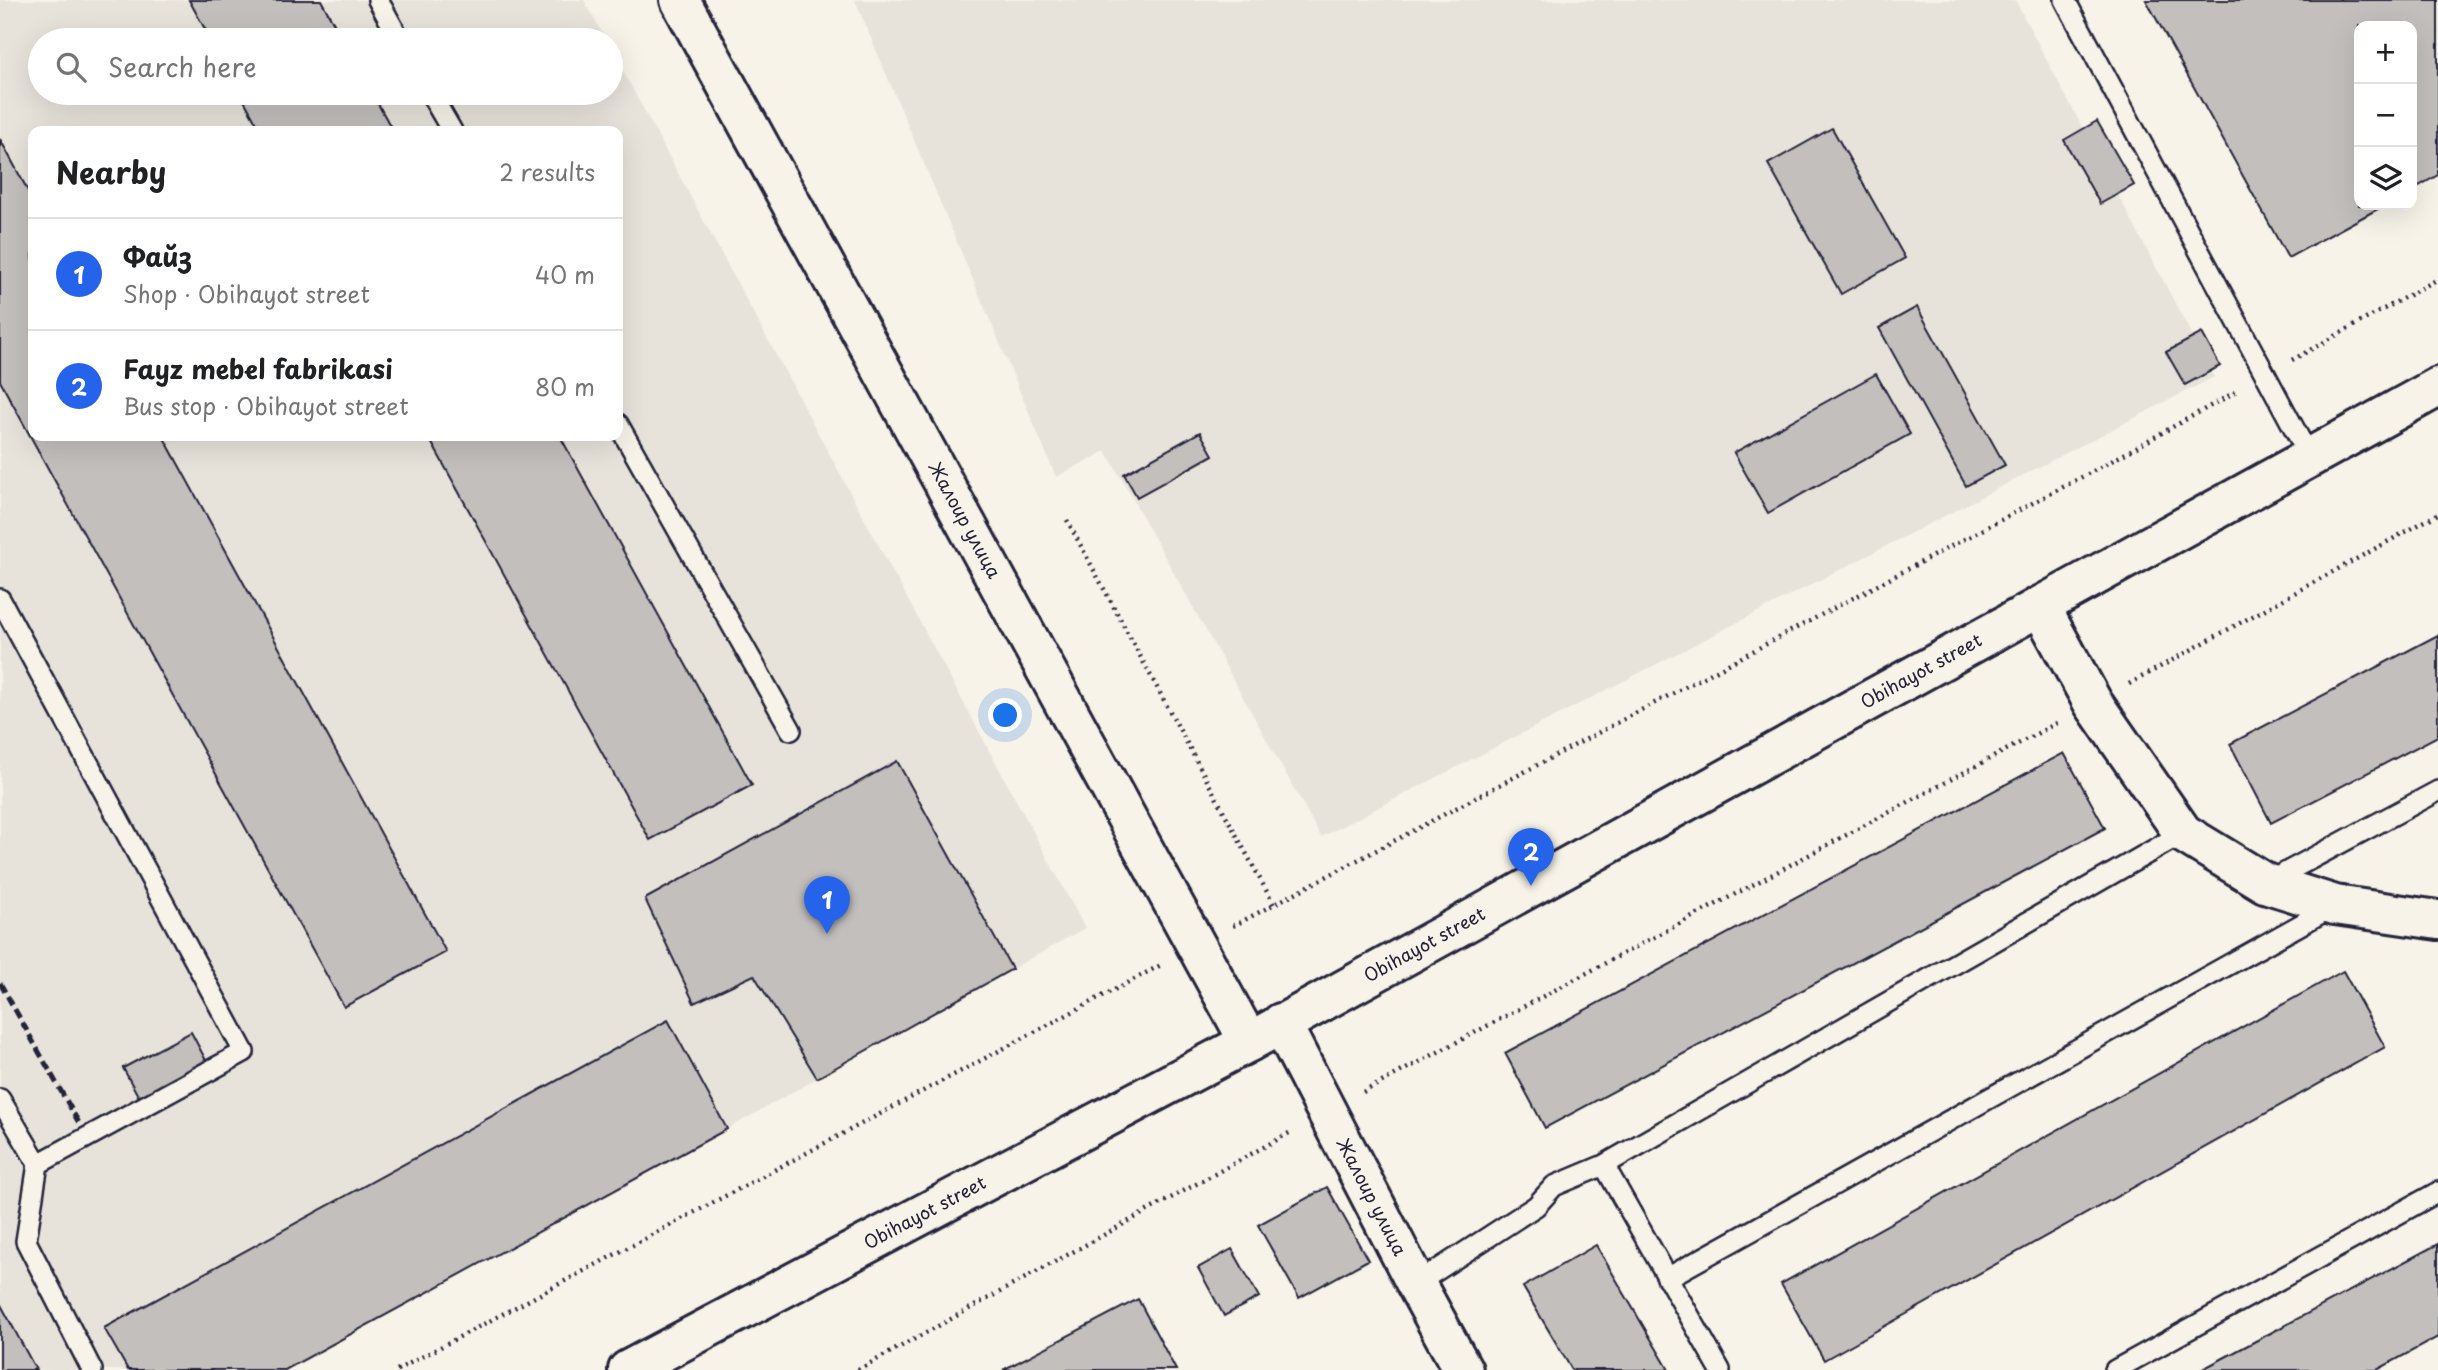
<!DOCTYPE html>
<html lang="en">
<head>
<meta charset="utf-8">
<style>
  body { margin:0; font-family:"Playpen Sans",sans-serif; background:#f6f6f6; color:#202124 }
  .controls { position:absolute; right:21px; top:21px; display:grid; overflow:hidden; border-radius:14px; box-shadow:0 7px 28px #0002 }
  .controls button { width:63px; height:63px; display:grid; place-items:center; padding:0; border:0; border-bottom:2px solid #e0e0e0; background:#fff; color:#202124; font:35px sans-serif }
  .you { position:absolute; left:1006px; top:716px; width:24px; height:24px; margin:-18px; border:5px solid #fff; border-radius:50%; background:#1a73e8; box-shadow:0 0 0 10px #1a73e833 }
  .badge { display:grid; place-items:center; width:46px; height:46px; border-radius:50%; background:#2563eb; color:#fff; font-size:23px; font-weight:700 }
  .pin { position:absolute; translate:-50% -58px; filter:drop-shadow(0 2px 4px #0008) }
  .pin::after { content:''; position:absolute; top:37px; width:24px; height:21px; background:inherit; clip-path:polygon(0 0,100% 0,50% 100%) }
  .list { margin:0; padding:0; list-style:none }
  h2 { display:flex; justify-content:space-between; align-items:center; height:91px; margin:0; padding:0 28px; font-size:30px }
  h2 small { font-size:23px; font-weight:400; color:#757577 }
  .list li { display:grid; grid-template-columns:46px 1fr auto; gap:21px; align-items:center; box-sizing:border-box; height:112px; padding:0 28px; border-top:2px solid #e0e0e0 }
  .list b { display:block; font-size:26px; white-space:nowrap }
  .list p { margin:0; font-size:23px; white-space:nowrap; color:#757577 }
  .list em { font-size:23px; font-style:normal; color:#757577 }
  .icon { flex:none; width:38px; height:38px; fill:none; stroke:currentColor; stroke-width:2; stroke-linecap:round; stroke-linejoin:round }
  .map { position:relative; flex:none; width:2438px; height:1370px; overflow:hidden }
  .search { position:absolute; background:#fff; box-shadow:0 7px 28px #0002; left:28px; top:28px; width:595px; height:77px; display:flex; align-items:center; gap:18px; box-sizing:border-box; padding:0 24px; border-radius:38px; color:#757577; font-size:26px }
  .panel { position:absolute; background:#fff; box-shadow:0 7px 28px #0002; left:28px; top:126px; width:595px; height:315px; border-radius:14px }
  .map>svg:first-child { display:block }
  .built { fill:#e7e3db; fill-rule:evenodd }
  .building { fill:#c2bfbd; stroke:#22223b; stroke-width:2 }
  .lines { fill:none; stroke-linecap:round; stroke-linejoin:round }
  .lane-casing { stroke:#22223b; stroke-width:24 }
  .street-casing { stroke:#22223b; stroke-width:44 }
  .secondary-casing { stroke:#22223b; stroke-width:44 }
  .path { stroke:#22223b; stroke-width:4.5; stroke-dasharray:2 5; stroke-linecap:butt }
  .lane { stroke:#f7f3e8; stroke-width:19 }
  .street { stroke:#f7f3e8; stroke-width:38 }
  .secondary { stroke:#f7f3e8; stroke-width:38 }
  .rail { stroke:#22223b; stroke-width:5; stroke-dasharray:10 5; stroke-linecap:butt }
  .labels { text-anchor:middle; stroke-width:6; stroke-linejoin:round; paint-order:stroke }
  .street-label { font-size:18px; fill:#22223b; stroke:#f7f3e8 }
</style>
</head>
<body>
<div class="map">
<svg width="2438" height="1370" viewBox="0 0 2438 1370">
  <rect width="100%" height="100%" fill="#f7f3e8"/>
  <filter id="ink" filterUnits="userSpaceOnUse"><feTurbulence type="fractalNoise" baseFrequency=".0143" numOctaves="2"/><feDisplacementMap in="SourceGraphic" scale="14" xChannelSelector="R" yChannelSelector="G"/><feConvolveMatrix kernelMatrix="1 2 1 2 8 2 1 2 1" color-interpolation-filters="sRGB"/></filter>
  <g filter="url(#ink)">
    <path class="built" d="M0,0H584L606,40H40V93H611V49L1085,928L727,1129L285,1370H0ZM33,131H618V436H33Z
      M855,0H2015L2214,377L1321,837L1106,451L1056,477Z"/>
    <path class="building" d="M189,0H321L343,40H211Z
      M2146,0H2438V175L2412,190V26H2359V205H2385L2288,258Z
      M240,93H372L393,131H261Z
      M2097,121L2134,185L2100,204L2064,140Z
      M1832,128L1905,258L1841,294L1768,164Z
      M0,139L33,200V436H163L446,952L344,1007L0,381Z
      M1917,307L2005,465L1966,486L1879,328Z
      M2202,333L2220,366L2185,385L2166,352Z
      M1876,374L1910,434L1768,513L1734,453Z
      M1200,432L1213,455L1137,497L1124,474Z
      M428,436H560L752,785L650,840Z
      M2438,635V736L2271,823L2230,744Z
      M2064,753L2105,828L1545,1128L1505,1053Z
      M897,761L1012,969L817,1078L754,975L694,1003L645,899Z
      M2343,971L2385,1047L1824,1360L1781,1284Z
      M668,1020L727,1129L285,1370H128L104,1328Z
      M191,1032L210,1068L142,1103L123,1068Z
      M1327,1187L1368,1260L1299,1298L1258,1225Z
      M2438,1244V1337L2377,1370H2201Z
      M1596,1245L1669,1370H1572L1523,1287Z
      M1232,1249L1259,1297L1224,1316L1198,1268Z
      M1138,1299L1176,1370H1003Z
      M0,1303L36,1370H0Z"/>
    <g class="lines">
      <g class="lane-casing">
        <path id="lane" d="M378,0L400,40
          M2065,0L2310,458
          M430,93L452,131
          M618,424L791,730
          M0,599L244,1052L38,1164L26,1241L92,1370
          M2266,883L2438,791
          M0,1099L38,1164
          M1604,1165L1720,1370
          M1667,1278L2334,906
          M1416,1284L1536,1206L1554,1186L1604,1165L2183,833
          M2115,1370L2438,1192"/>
      </g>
      <g class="street-casing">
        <g id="street">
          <path d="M2040,606L2093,703L2183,833L2265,883L2335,905L2438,920"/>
          <path id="s1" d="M1281,1023L1416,1284L1463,1370"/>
        </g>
      </g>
      <g class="secondary-casing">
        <g id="secondary">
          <path id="s2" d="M680,0L1249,1042"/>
          <path id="s3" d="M628,1370L1249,1042L2438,387"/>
        </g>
      </g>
      <path class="path" d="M2292,360L2438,279
        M1067,520L1274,905
        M2129,684L2438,514
        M1233,926L2097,469L2239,390
        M1363,1092L2057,723
        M397,1370L1161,965
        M858,1370L1291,1132"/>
      <use href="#lane" class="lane"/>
      <use href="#street" class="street"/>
      <use href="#secondary" class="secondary"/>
      <path class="rail" d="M0,983L79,1123"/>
    </g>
  </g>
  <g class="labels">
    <g class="street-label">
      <text dy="6" stroke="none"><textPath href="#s2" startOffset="593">Жалоир улица</textPath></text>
      <text dy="6" stroke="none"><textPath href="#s3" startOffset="1470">Obihayot street</textPath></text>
      <text dy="6" stroke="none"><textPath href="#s3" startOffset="903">Obihayot street</textPath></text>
      <text dy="6" stroke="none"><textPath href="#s1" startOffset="196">Жалоир улица</textPath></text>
      <text dy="6" stroke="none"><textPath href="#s3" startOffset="336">Obihayot street</textPath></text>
    </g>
  </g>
</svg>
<div class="controls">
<button>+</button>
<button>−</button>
<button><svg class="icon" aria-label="layers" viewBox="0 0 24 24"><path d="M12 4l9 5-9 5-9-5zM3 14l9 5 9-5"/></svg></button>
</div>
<div class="you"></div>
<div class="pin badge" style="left:827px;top:934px">1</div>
<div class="pin badge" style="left:1531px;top:886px">2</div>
<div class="search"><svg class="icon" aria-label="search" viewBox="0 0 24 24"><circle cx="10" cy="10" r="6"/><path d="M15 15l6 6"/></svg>Search here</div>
<section class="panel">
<h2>Nearby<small>2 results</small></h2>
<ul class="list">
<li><span class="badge">1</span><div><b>Файз</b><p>Shop · Obihayot street</p></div><em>40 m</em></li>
<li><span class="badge">2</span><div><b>Fayz mebel fabrikasi</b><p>Bus stop · Obihayot street</p></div><em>80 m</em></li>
</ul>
</section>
</div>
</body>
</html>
